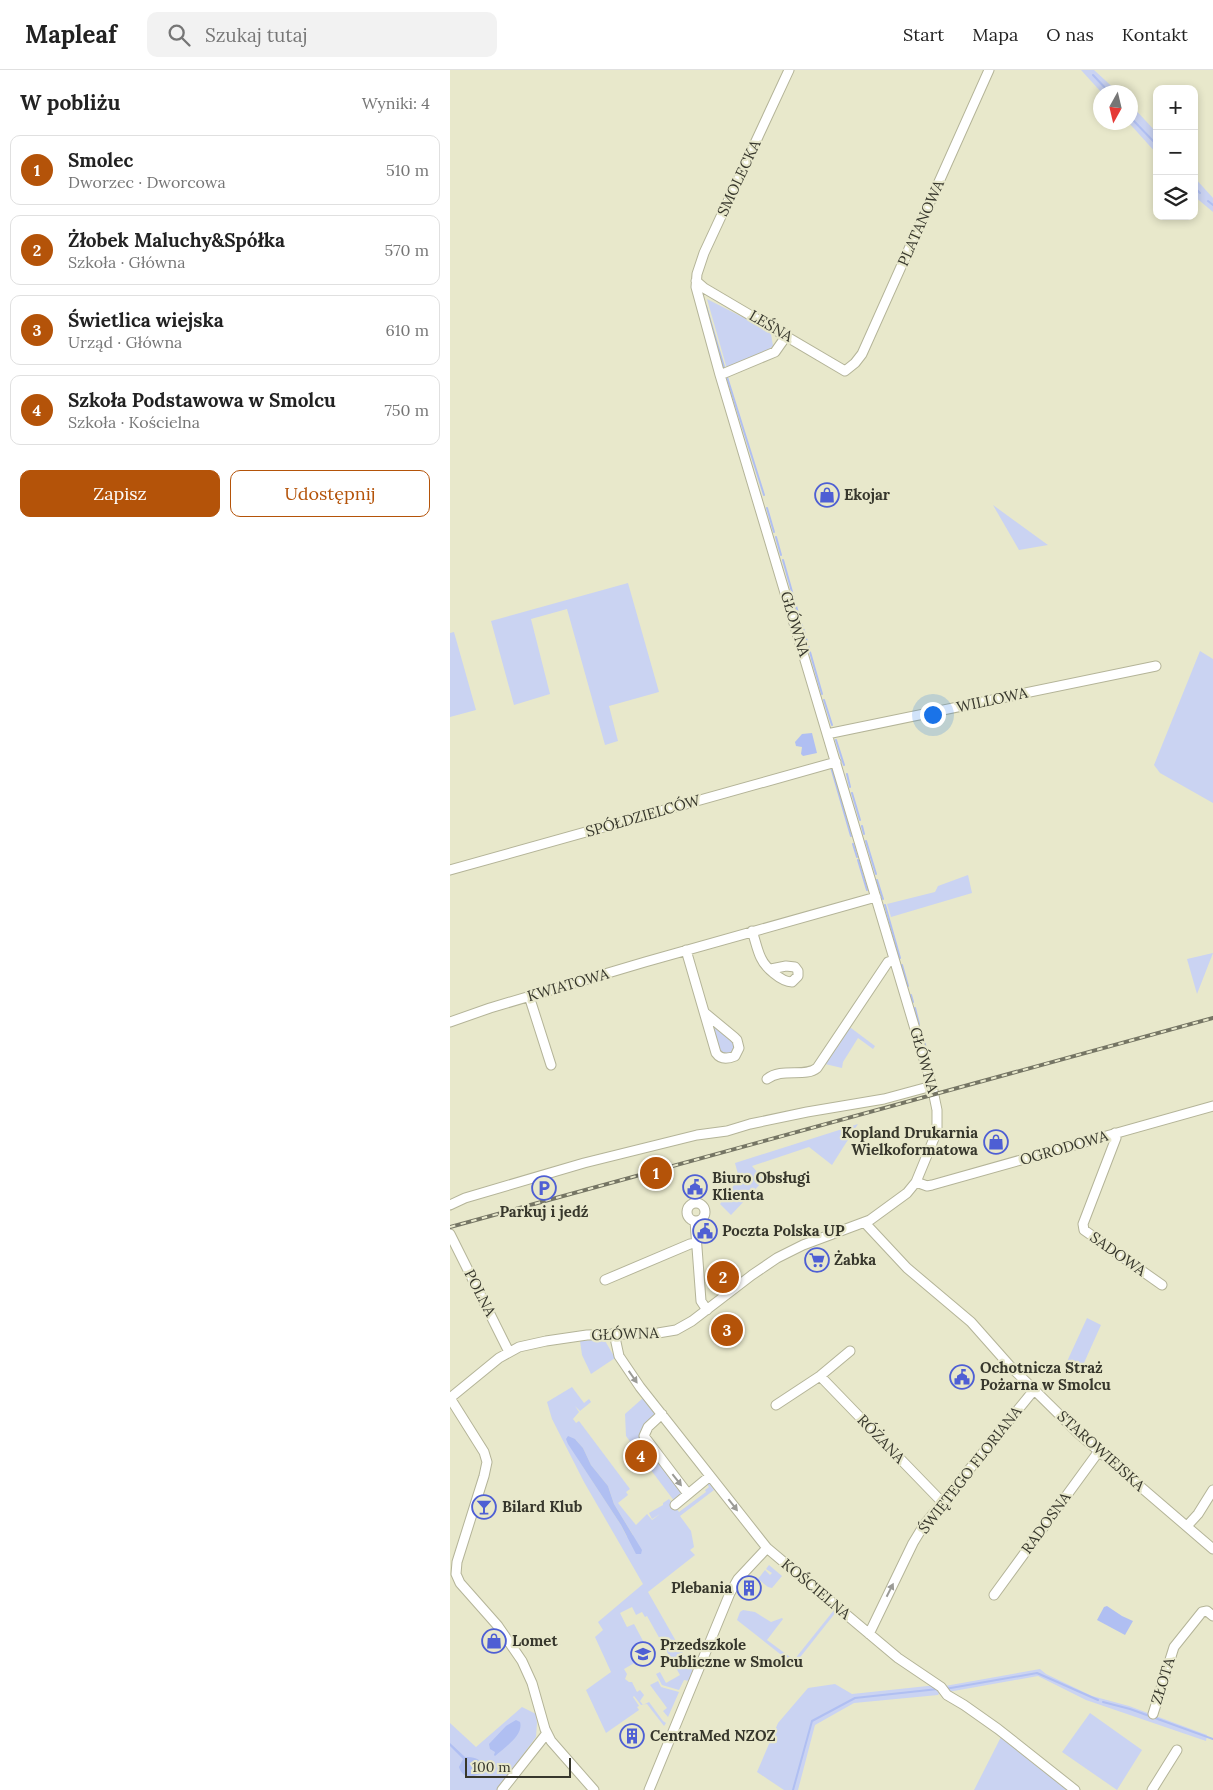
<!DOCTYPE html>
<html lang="pl">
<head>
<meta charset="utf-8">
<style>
  body { margin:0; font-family:Lora,serif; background:#f2f2f2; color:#222 }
  .controls { position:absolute; right:15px; top:15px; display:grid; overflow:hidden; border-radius:10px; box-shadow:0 2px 8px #0003 }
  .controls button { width:45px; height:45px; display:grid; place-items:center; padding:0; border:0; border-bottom:1px solid #e0e0e0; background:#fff; color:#222; font:25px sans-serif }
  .compass { position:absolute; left:643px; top:15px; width:45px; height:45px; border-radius:50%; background:#fff; box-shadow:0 2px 8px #0003; rotate:188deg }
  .scale { position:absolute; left:15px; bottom:12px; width:106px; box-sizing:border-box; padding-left:5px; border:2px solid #37372c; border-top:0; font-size:14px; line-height:18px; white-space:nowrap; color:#37372c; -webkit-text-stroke:4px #e8e8cb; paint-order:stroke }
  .you { position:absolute; left:482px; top:644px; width:18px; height:18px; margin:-12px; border:4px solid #fff; border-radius:50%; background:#1a73e8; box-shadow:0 0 0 8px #1a73e833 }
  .badge { display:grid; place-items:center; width:32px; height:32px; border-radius:50%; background:#b45309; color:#fff; font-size:16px; font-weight:700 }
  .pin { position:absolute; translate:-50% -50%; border:2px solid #fff; box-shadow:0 1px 5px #0006 }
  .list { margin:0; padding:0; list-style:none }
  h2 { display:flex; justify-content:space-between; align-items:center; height:65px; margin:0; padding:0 20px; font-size:21px }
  h2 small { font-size:16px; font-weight:400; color:#767676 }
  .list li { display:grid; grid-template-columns:32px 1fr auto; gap:15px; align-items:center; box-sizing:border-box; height:70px; margin:0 10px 10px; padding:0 10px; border:1px solid #e0e0e0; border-radius:10px }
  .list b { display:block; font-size:19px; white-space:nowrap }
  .list p { margin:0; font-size:16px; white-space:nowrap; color:#767676 }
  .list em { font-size:16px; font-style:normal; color:#767676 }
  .actions { display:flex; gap:10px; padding:15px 20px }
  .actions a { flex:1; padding:11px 0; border:1px solid #b45309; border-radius:10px; text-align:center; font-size:18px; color:#b45309 }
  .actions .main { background:#b45309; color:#fff }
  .icon { flex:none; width:28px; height:28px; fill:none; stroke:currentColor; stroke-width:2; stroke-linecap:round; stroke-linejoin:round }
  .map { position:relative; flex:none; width:763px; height:1720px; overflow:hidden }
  header { display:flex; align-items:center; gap:30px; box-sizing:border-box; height:70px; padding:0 25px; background:#fff; border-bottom:1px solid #e0e0e0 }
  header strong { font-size:24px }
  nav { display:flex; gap:28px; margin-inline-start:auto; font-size:18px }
  .search { width:350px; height:45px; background:#f2f2f2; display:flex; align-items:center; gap:12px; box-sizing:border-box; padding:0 18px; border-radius:10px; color:#767676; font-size:19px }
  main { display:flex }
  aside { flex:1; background:#fff }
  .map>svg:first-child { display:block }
  .green { fill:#cad3f2; fill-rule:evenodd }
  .water { fill:#b0bff2 }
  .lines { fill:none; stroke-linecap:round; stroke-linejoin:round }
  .stream { stroke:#b0bff2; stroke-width:2 }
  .minor-casing { stroke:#b4b498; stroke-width:11 }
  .minor { stroke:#fff; stroke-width:9 }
  .rail-casing { stroke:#757564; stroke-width:4 }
  .rail { stroke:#e8e8cb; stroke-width:2; stroke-dasharray:5.5; stroke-linecap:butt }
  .oneway { fill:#9b9b96 }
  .labels { text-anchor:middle; stroke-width:4.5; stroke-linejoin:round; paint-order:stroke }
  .street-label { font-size:15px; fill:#37372c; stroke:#e8e8cb }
  .poi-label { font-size:15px; font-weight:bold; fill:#37372c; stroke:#e8e8cb; text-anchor:start }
</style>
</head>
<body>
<header>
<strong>Mapleaf</strong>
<div class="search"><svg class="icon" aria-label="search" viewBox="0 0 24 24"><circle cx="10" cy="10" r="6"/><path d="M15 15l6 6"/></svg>Szukaj tutaj</div>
<nav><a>Start</a><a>Mapa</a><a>O nas</a><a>Kontakt</a></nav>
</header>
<main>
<aside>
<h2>W pobliżu<small>Wyniki: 4</small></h2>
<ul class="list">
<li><span class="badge">1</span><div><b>Smolec</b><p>Dworzec · Dworcowa</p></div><em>510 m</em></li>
<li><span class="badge">2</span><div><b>Żłobek Maluchy&amp;Spółka</b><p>Szkoła · Główna</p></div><em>570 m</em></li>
<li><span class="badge">3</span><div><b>Świetlica wiejska</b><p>Urząd · Główna</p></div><em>610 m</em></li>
<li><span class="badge">4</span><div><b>Szkoła Podstawowa w Smolcu</b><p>Szkoła · Kościelna</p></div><em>750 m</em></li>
</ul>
<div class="actions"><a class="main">Zapisz</a><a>Udostępnij</a></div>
</aside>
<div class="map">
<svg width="763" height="1720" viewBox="0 0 763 1720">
  <rect width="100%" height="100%" fill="#e8e8cb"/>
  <path class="green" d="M631,0H644L668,22H651Z
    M681,35L707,63V84L679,53L680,52Z
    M744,107L763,128V142L744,126Z
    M257,229L306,254L321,264L323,276L314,283L277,299Z
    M543,435L598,475L569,480Z
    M178,513L209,622L159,636L168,671L155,675L117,539L81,549L100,624L64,635L41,551Z
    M4,562L26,640L0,647V563Z
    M750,581L763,589V733L710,703L704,695Z
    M518,805L522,823L441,847L437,834L485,822L488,816Z
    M763,883L747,924L737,889Z
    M264,954L286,974L282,985L270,984L260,956Z
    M397,955L425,976L423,979L408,968L393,992L392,998L375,994Z
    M408,1054L382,1095L359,1077L302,1096L314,1110L281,1145L270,1134L289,1108L285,1093Z
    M637,1248L651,1255L629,1304L614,1298Z
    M154,1269L165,1288L141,1304L132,1285L130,1271Z
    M122,1317L134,1333L139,1329L141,1332L130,1341L125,1336L129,1342L123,1349L126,1353L129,1351L180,1419L176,1422L178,1425L168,1433L186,1455L197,1444L202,1450L210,1444L202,1449L199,1443L213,1435V1433L219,1429L229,1442L256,1422L255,1420L259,1417L257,1414L259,1413L264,1420L230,1446L241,1461L244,1477L240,1480L245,1485L198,1522L243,1601L239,1611L234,1610L229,1620L212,1615L206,1604L210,1602L216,1613L230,1605L197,1546L195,1547L192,1542L186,1545L182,1537L170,1543L177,1557L184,1554L200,1584L174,1599L177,1604L175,1609L179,1612H182L187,1622L190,1620L194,1625L190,1631L193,1635L199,1632L213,1651L216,1653L214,1656L197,1634L191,1635L184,1626L183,1627L189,1636L187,1637L189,1640L156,1663L136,1620L161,1602L145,1567L153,1560L148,1552L193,1514L134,1412L102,1349L97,1332ZM125,1369L133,1378L141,1395L158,1416L164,1434L183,1465L177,1467L171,1455L128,1389Z
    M193,1328L206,1346L194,1372L185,1378L176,1366L175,1344Z
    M198,1376L232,1422L231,1426L225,1432L188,1383Z
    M319,1495L332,1506L322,1518L318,1517L308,1509L315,1500L320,1505L322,1503L316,1499Z
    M293,1540L305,1542L321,1552L332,1548L333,1549L317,1570L344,1590L384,1540L386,1542L344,1595L287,1550L290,1542Z
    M590,1599L596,1604L642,1626L679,1636L757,1665L756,1671L636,1630L588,1606L498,1622L495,1616Z
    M208,1611L211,1617L229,1622L218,1647L213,1641L217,1638L200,1615Z
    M385,1614L402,1624L487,1615L491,1620L488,1625L404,1633L365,1655L348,1720H334L307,1702L328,1653L358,1618Z
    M72,1637L86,1644L87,1653L86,1667L47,1720H0V1653L26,1677Z
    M640,1643L692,1680L667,1720L612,1682Z
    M551,1667L620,1720H524Z"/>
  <path class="water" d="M362,663L367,683L353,686L351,684L352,677L346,676L345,672L352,664Z
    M118,1366L125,1369L133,1378L141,1395L158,1416L164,1434L192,1480L191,1484H186L171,1455L118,1374L116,1369Z
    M657,1536L672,1546L683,1551L675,1565L647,1550L654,1537Z
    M66,1650L70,1652C74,1665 54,1678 45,1686L44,1685L45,1682L40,1679L39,1674L56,1656Z
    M0,1673L15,1687C26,1686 36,1691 32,1703C22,1708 13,1709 9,1697L13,1689L0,1676Z"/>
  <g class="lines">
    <path class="stream" d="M643,5L659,22
      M680,47L707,75
      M744,117L750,123
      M758,131L763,135
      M256,236L274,297
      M277,307L314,425
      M317,438L324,462
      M326,467L331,485
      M333,490L348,543
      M350,550L355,564
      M356,568L372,624
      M374,630L382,655
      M386,670L394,695
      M381,697L401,766
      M397,704L400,717
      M402,723L410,750
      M412,756L414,764
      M416,771L426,804
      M403,774L407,787
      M408,790L417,820
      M427,810L433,829
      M435,835L450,888
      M452,895L458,916
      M461,925L463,932
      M465,938L469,954
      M471,961L481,995
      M495,1619L587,1603L648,1630
      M653,1632L680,1639L763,1669
      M343,1720L362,1651L405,1628L488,1619"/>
    <g class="minor-casing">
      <path id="minor" d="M246,211L254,218L395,301L405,293L412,284L539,0
        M270,305L325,282L337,265
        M377,664L706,596
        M0,800L386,692
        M302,861C305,869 307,880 311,888C315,897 331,912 342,912L348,906V901L345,897L336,896L321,899
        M236,880L266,983C271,990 278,989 285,986L289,978L287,970L284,967L255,943
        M79,926L101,995
        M0,952L40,938L195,892L426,827
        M317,1009C332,997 355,1008 367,998L438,892L444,890
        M665,1063L666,1068L633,1154L634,1160L712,1215
        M466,1112L477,1116L482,1115L763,1036
        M237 1142a9 9 0 1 1 18 0a9 9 0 1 1-18 0Z
        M0,1135L15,1128L134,1093L247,1065L277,1061L300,1054L357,1042L434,1029L482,1016
        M245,1151L251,1231L257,1240
        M415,1153L457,1198L521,1252L560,1296L629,1364L763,1479
        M0,1164L59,1282
        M155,1210L240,1174L246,1173
        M164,1263L169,1286L190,1317L317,1478L448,1588L491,1617L497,1625L514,1635L548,1659L625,1720
        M370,1306L492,1432
        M0,1328L49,1288L69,1277L96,1271L137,1265L208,1263L226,1260L242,1251L302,1205L327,1188L353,1175L420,1150L457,1123L466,1112L487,1061V1040L482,1016L270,305L246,217L247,204L254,183L339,0
        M0,1328L34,1382L37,1392L34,1406L7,1492L6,1504L10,1513L48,1556L72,1591L82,1613L95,1659L101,1671L144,1720
        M326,1335L370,1306L400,1281
        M212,1344L198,1357L194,1366L238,1424
        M225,1435L260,1406
        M737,1456L748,1444L763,1420
        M544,1525L649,1381
        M419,1564L463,1473L474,1455L584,1320
        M703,1644L724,1577L752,1542L757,1541L763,1546
        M52,1720L97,1663
        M199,1720L280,1523L288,1509L317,1478
        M702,1720L727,1680"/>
    </g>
    <use href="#minor" class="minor"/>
    <g class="rail-casing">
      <path id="rail" d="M0,1157L763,948"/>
    </g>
    <use href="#rail" class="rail"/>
  </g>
  <defs><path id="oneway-solid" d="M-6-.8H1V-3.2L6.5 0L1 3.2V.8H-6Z" transform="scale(1.25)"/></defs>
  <g class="oneway">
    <use href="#oneway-solid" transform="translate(183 1307) rotate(55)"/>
    <use href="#oneway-solid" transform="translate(227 1410) rotate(52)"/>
    <use href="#oneway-solid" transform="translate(283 1435) rotate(52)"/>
    <use href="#oneway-solid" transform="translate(440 1520) rotate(-63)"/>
  </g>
  <defs>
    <g id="shop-ring" transform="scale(1.25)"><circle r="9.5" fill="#e8e8cb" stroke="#4e5fd4" stroke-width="1.5"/><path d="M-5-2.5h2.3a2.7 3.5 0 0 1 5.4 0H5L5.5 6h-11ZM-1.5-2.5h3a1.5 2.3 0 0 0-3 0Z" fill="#4e5fd4"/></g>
    <g id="civic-ring" transform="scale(1.25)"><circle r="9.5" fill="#e8e8cb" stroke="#4e5fd4" stroke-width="1.5"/><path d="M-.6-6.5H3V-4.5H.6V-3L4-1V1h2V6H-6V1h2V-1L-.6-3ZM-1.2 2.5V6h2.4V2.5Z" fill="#4e5fd4"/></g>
    <g id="parking-ring" transform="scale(1.25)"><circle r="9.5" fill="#e8e8cb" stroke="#4e5fd4" stroke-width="1.5"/><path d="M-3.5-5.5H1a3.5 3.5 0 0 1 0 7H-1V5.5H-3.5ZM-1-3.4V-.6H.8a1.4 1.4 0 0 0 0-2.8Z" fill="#4e5fd4"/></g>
    <g id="supermarket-ring" transform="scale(1.25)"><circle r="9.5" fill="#e8e8cb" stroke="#4e5fd4" stroke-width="1.5"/><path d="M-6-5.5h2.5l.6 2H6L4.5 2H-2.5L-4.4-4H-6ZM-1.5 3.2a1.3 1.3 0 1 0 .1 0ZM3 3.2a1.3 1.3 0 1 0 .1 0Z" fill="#4e5fd4"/></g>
    <g id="bar-ring" transform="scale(1.25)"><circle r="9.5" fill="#e8e8cb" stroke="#4e5fd4" stroke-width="1.5"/><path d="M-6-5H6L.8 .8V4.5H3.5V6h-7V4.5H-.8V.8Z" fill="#4e5fd4"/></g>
    <g id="building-ring" transform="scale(1.25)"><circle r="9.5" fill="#e8e8cb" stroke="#4e5fd4" stroke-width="1.5"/><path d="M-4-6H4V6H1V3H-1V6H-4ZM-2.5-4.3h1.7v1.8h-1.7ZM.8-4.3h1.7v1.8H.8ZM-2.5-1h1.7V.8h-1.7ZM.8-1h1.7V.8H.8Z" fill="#4e5fd4"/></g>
    <g id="school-ring" transform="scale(1.25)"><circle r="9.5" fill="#e8e8cb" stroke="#4e5fd4" stroke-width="1.5"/><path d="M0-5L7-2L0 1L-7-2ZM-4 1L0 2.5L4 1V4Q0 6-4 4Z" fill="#4e5fd4"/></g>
  </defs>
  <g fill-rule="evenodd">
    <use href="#shop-ring" x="377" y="425"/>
    <use href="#shop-ring" x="546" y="1072"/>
    <use href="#civic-ring" x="245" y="1117"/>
    <use href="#parking-ring" x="94" y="1118"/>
    <use href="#civic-ring" x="255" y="1161"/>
    <use href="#supermarket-ring" x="367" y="1190"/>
    <use href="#civic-ring" x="512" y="1307"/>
    <use href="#bar-ring" x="34" y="1437"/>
    <use href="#building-ring" x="299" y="1518"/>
    <use href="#shop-ring" x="44" y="1571"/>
    <use href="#school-ring" x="193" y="1584"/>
    <use href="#building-ring" x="182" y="1666"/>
  </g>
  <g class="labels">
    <g class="street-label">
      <text transform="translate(289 108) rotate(-65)" y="5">SMOLECKA</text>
      <text transform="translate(471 153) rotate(-66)" y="5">PLATANOWA</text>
      <text transform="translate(321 256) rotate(30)" y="5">LEŚNA</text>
      <text transform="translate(345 554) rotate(73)" y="5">GŁÓWNA</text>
      <text transform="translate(542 630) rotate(-12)" y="5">WILLOWA</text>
      <text transform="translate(193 746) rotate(-16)" y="5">SPÓŁDZIELCÓW</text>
      <text transform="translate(118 915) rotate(-16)" y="5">KWIATOWA</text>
      <text transform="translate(474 990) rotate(74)" y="5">GŁÓWNA</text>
      <text transform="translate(614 1078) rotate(-16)" y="5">OGRODOWA</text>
      <text transform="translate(668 1184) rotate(35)" y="5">SADOWA</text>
      <text transform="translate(30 1223) rotate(63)" y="5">POLNA</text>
      <text transform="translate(175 1264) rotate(-2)" y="5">GŁÓWNA</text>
      <text transform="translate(431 1369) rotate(46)" y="5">RÓŻANA</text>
      <text transform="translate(651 1381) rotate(42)" y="5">STAROWIEJSKA</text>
      <text transform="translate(520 1400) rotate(-52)" y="5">ŚWIĘTEGO FLORIANA</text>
      <text transform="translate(596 1453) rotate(-54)" y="5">RADOSNA</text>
      <text transform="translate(366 1519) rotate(40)" y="5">KOŚCIELNA</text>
      <text transform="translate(713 1611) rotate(-73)" y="5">ZŁOTA</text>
    </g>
    <g class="poi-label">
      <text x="394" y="430">Ekojar</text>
      <text x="528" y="1068" text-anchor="end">Kopland Drukarnia<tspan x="528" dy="17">Wielkoformatowa</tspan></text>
      <text x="262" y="1113">Biuro Obsługi<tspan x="262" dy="17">Klienta</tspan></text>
      <text x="94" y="1147" text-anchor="middle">Parkuj i jedź</text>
      <text x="272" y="1166">Poczta Polska UP</text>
      <text x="384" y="1195">Żabka</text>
      <text x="530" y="1303">Ochotnicza Straż<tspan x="530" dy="17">Pożarna w Smolcu</tspan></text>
      <text x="52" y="1442">Bilard Klub</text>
      <text x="282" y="1523" text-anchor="end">Plebania</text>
      <text x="62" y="1576">Lomet</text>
      <text x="210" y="1580">Przedszkole<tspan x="210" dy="17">Publiczne w Smolcu</tspan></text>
      <text x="200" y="1671">CentraMed NZOZ</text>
    </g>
  </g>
</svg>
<div class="controls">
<button>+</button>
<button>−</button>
<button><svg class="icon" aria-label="layers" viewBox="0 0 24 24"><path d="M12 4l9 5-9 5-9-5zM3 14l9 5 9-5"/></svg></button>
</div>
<svg class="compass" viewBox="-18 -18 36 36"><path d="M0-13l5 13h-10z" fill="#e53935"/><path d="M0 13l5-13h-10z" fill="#767676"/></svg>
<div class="scale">100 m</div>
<div class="you"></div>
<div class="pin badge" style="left:206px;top:1103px">1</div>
<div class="pin badge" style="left:273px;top:1207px">2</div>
<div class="pin badge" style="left:277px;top:1260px">3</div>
<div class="pin badge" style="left:191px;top:1386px">4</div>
</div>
</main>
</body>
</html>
